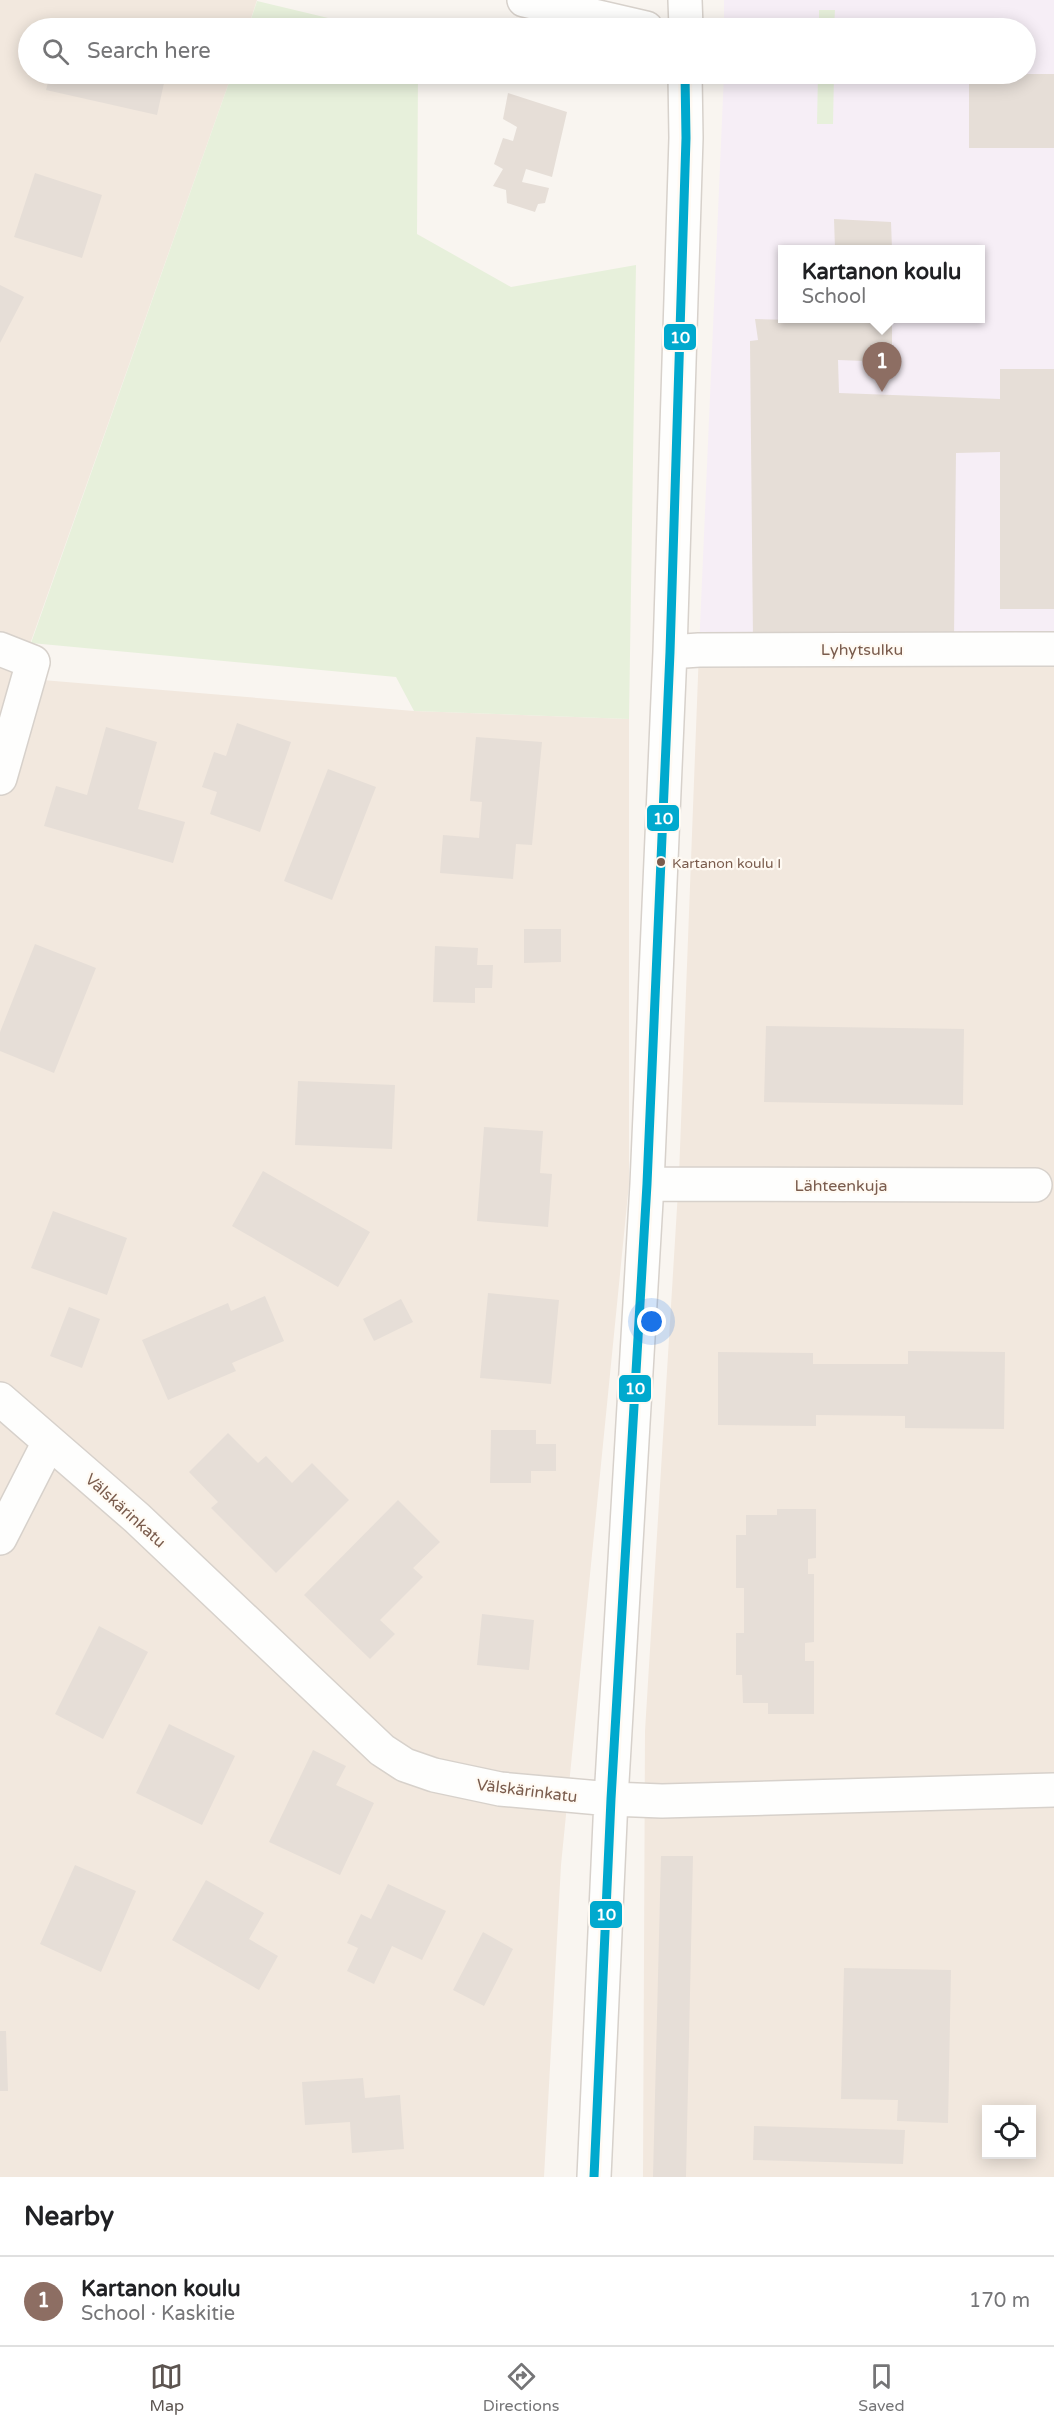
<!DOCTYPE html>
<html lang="en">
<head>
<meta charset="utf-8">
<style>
  body { margin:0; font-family:"Varela Round",sans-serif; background:#f2f2f2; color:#202124 }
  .controls { position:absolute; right:18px; bottom:18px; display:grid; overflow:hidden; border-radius:0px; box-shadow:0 3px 15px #0003 }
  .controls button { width:54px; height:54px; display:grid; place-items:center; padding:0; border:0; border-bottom:2px solid #e0e0e0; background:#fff; color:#202124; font:30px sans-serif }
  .you { position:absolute; left:652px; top:1322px; width:21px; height:21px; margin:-15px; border:4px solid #fff; border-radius:50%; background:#1a73e8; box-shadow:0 0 0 9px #1a73e833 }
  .badge { display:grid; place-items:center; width:39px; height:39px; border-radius:50%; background:#5c5450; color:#fff; font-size:20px; font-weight:700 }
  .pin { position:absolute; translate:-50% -50px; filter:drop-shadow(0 2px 3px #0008) }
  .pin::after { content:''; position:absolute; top:32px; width:21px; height:18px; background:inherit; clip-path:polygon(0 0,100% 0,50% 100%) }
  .popup { position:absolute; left:778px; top:245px; width:207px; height:78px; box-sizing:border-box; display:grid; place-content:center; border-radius:0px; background:#fff; filter:drop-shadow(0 2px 4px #0005); font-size:20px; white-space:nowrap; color:#757577 }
  .popup b { font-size:22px; color:#202124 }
  .popup::after { content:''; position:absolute; left:50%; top:100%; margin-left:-12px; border:12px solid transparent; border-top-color:#fff }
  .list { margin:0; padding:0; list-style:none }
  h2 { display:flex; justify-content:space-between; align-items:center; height:78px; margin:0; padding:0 24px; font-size:26px }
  h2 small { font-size:20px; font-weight:400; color:#757577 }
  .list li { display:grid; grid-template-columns:39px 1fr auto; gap:18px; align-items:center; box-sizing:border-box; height:90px; padding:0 24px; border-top:2px solid #e0e0e0 }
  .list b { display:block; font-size:22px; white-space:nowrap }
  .list p { margin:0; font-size:20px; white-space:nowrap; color:#757577 }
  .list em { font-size:20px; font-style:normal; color:#757577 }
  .icon { flex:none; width:33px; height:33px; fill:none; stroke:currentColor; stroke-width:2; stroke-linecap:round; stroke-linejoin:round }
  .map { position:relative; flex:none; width:1054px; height:2177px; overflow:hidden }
  .search { position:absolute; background:#fff; box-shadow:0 3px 15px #0003; left:18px; right:18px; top:18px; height:66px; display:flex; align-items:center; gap:15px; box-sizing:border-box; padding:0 21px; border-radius:33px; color:#757577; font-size:22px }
  .sheet { height:168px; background:#fff }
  nav { display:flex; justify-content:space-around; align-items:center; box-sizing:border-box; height:84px; border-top:2px solid #e0e0e0; background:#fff; font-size:16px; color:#757577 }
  nav a { display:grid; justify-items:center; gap:3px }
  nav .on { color:#5c5450 }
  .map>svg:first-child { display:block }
  .residential { fill:#f2e8de; fill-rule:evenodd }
  .education { fill:#f6eef6; fill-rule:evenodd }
  .green { fill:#e7f0db }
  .building { fill:#e6ded7 }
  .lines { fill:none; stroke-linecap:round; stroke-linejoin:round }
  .minor-casing { stroke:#d7d1cb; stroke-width:36 }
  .minor { stroke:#fefefd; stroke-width:33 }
  .bus-1-casing { stroke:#fffaf3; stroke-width:14 }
  .bus-1 { stroke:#00a9ce; stroke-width:9 }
  .bus-dot { fill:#7a5c4d; stroke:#fffaf3; stroke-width:2 }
  .labels { text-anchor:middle; stroke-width:4.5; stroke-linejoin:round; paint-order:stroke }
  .bus-label { font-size:14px; fill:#7a5c4d; stroke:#fffaf3; text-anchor:start }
  .street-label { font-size:16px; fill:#7a5c4d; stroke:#fffaf3 }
  .line-badge { stroke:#fffaf3; stroke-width:2 }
  .badge-label { font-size:16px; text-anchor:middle; font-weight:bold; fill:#fff }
</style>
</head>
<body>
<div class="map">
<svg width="1054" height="2177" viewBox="0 0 1054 2177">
  <rect width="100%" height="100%" fill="#f9f5f0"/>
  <path class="residential" d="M0,0H257L248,28H28V74H232L18,678L414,711L629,719V1184L561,1865L544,2177H0Z
    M1054,649V2177H643L645,1731L679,1175L699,650ZM986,2110H1032V2154H986Z"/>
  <path class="education" d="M724,0H1054V642L699,650L724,74H1026V28H724ZM783,249H981V318H783Z"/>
  <path class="green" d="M257,1L370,28H248Z
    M819,10H835L834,28H819Z
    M232,74H418L417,234L511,287L636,265L629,719L414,711L396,677L31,643Z
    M818,74H834L833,124H817Z"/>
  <path class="building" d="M50,74H166L157,115L46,90Z
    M969,74H1054V148H969Z
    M508,93L567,112L552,177L526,169L522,182L549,188L545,203L538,204L535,212L507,203L506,190L493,186L503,169L494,164L503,138L513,141L517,127L503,119Z
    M35,173L102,195L82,258L14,237Z
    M834,219L891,222L892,249H835Z
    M0,285L24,297L0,343Z
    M837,318H892V362L838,360L839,393L1000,399V369H1054V609H1000V452L956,453L954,638L753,640L750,341L758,340L755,319L837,321Z
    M237,723L291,742L260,832L210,814L217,792L202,787L214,752L226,756Z
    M106,727L157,742L138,809L185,822L173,863L44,826L56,786L87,795Z
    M476,737L542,742L532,845L516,844L513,879L440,873L443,835L479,838L482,802L470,801Z
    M328,769L376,787L332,900L284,881Z
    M524,929H561V962L524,963Z
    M35,944L96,968L54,1073L0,1051V1032Z
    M435,946L478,948L477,965H493L492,988H475V1003L433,1002Z
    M766,1026L964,1029L963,1105L764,1102Z
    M298,1081L395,1085L392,1149L295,1145Z
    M484,1127L543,1131L540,1173L552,1174L548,1227L477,1221Z
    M263,1171L370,1232L338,1287L232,1226Z
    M53,1211L127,1238L107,1295L31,1268Z
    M488,1293L559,1300L551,1384L480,1378Z
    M265,1296L284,1341L232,1363L236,1371L168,1400L142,1340L228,1303L231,1311Z
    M401,1299L413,1322L374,1341L363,1319Z
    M69,1307L100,1319L82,1368L50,1356Z
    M908,1351L1005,1352L1004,1429L905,1428V1416L816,1415V1426L718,1425V1352L813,1353V1364H908Z
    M491,1430H536V1444H556V1471H531V1483H490Z
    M228,1433L258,1463L266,1456L292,1483L312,1463L349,1500L276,1573L211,1508L218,1502L189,1472Z
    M398,1500L440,1542L413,1568L423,1577L380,1620L395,1634L370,1659L304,1595Z
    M777,1509H816V1558L808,1559V1574H814V1642L805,1643V1661H814V1714H768V1703H743L742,1675H736V1633H744V1588H736V1535H746V1515H777Z
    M482,1614L534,1620L529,1670L477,1665Z
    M99,1626L148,1652L103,1739L55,1714Z
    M169,1724L235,1756L202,1825L136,1793Z
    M313,1750L346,1766L336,1785L374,1803L340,1875L269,1842Z
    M661,1856H693L686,2177H653Z
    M75,1865L136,1891L101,1972L40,1944Z
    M206,1880L264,1913L249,1939L278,1956L259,1990L172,1940Z
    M388,1884L446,1911L422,1960L392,1946L374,1984L347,1971L358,1948L347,1943L361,1914L371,1919Z
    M483,1932L513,1949L484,2006L453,1990Z
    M844,1968L951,1970L948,2123L897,2121L898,2100L841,2099Z
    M0,2031H6L8,2091H0Z
    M363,2078L365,2098L400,2095L404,2149L352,2153L350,2122L305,2125L302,2082Z
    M754,2126L905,2130L903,2164L753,2160Z"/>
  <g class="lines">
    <g class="minor-casing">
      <path id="minor" d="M524,0L646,28
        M685,0L686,28
        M0,649L33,662L0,778
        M670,652L699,650L1054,649
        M647,1184L1035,1185
        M0,1399L137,1518L382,1750L405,1765L434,1775L500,1789L611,1799L662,1801L1054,1790
        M0,1538L49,1442
        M594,2177L611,1799L647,1184L670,652L686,138L685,74"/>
    </g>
    <use href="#minor" class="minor"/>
    <g class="bus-1-casing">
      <path id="bus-1" d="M594,2177L611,1799L647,1184L670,652L686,138L685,74"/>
    </g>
    <use href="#bus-1" class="bus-1"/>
  </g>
  <circle class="bus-dot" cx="661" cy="862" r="5"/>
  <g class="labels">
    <g class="bus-label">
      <text x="672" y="868">Kartanon koulu I</text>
    </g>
    <g class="street-label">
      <text x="862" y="655">Lyhytsulku</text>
      <text x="841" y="1191">Lähteenkuja</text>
      <text transform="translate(126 1510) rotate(42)" y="6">Välskärinkatu</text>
      <text transform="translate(527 1790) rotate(7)" y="6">Välskärinkatu</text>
    </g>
  </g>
  <g class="line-badge">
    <rect x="663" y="323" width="34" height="28" rx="6" fill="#00a9ce"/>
    <rect x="646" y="804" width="34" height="28" rx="6" fill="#00a9ce"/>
    <rect x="618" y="1374" width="34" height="29" rx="6" fill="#00a9ce"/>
    <rect x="589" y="1900" width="34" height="29" rx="6" fill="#00a9ce"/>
  </g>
  <g class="badge-label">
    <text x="680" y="343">10</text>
    <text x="663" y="824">10</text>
    <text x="635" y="1394">10</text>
    <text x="606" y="1920">10</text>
  </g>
</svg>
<div class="controls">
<button><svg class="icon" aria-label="locate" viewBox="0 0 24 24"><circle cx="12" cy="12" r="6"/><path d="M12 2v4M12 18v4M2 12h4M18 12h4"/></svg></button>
</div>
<div class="you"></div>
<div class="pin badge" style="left:882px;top:392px;background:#8d6e63">1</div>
<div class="popup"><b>Kartanon koulu</b>School</div>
<div class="search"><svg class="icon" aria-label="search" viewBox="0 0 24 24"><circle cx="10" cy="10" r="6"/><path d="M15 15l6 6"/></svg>Search here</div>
</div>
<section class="sheet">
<h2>Nearby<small></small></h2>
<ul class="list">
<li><span class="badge" style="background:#8d6e63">1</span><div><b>Kartanon koulu</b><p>School · Kaskitie</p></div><em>170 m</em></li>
</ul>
</section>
<nav>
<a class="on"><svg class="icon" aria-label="map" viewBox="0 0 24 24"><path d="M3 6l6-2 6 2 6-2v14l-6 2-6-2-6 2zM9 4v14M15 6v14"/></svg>Map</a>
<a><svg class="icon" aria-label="directions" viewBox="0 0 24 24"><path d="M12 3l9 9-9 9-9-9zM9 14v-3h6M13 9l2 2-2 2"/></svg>Directions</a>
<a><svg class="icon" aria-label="saved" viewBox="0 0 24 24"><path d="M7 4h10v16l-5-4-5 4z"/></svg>Saved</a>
</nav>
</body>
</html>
